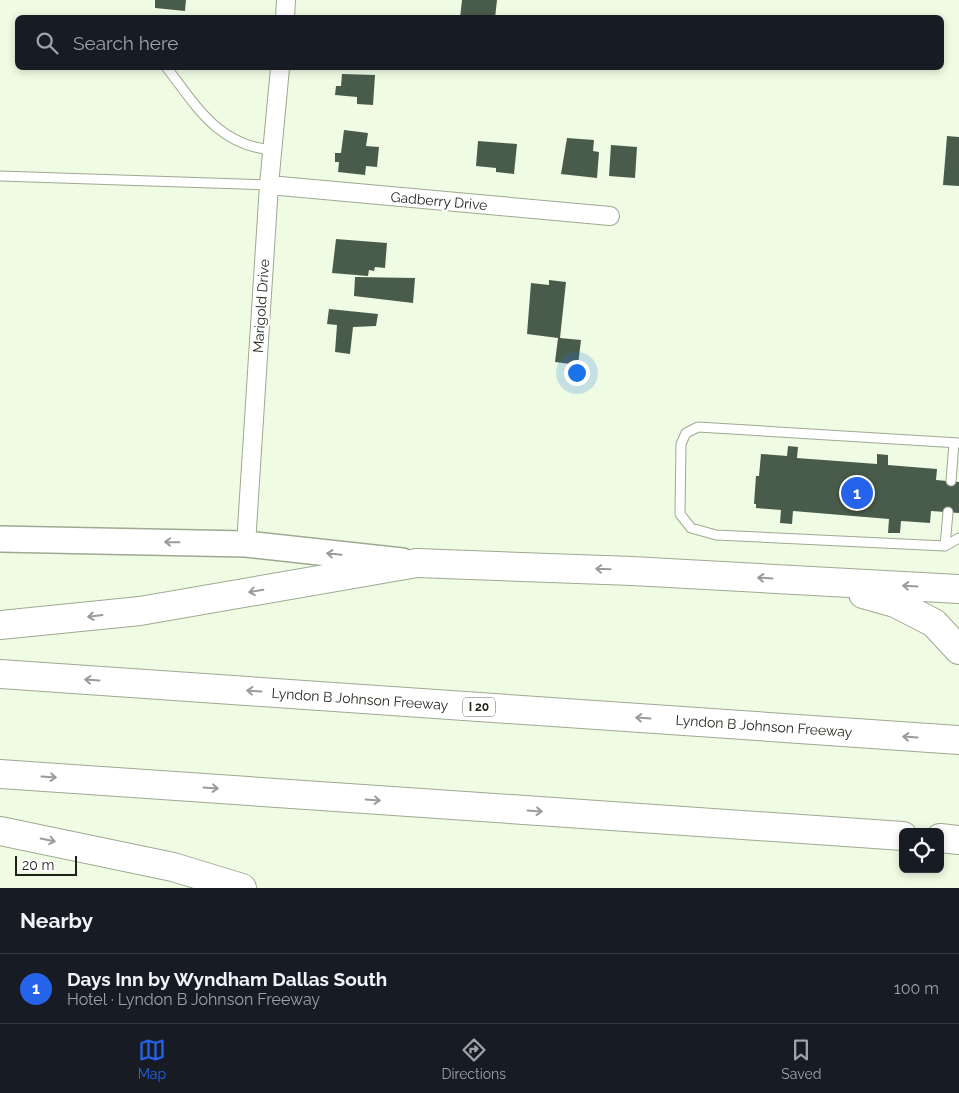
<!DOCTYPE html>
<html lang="en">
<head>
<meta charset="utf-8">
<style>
  body { margin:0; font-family:Raleway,sans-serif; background:#20242c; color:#f1f3f6 }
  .controls { position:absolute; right:15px; bottom:15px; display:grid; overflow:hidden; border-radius:8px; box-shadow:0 2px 8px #0003 }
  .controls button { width:45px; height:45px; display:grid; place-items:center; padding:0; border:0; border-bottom:1px solid #363941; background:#171b24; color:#f1f3f6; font:25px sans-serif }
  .scale { position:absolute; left:15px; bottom:12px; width:62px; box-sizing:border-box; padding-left:5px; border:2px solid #1e2219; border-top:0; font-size:14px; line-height:18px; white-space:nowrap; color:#1e2219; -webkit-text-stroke:4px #fff; paint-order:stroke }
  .you { position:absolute; left:576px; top:372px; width:18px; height:18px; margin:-12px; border:4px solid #fff; border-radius:50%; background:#1a73e8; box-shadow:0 0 0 8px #1a73e833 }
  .badge { display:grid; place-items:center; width:32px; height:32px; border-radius:50%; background:#2563eb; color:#fff; font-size:16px; font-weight:700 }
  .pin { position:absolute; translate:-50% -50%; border:2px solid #fff; box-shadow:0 1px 5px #0006 }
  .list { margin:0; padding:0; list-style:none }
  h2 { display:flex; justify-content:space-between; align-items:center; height:65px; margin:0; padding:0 20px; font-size:21px }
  h2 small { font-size:16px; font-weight:400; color:#9ea1a6 }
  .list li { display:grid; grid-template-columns:32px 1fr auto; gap:15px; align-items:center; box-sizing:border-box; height:70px; padding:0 20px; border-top:1px solid #363941 }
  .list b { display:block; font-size:19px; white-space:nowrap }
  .list p { margin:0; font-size:16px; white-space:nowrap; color:#9ea1a6 }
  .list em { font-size:16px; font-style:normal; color:#9ea1a6 }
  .icon { flex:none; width:28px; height:28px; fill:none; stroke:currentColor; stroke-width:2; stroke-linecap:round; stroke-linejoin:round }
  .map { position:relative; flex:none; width:959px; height:888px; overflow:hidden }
  .search { position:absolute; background:#171b24; box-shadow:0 2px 8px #0003; left:15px; right:15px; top:15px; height:55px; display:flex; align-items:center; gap:12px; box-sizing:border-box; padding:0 18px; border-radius:8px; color:#9ea1a6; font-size:19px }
  .sheet { height:135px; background:#171b24 }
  nav { display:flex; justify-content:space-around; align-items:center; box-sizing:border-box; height:70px; border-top:1px solid #363941; background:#171b24; font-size:14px; color:#9ea1a6 }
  nav a { display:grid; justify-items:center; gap:2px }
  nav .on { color:#2563eb }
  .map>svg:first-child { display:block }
  .building { fill:#495c4c }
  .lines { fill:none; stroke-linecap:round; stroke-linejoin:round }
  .service-casing { stroke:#9da992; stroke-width:11 }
  .minor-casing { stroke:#9da992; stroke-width:20 }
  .secondary-casing { stroke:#9da992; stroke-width:28 }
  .primary-casing { stroke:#9da992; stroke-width:30 }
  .motorway-casing { stroke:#9da992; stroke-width:30 }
  .service { stroke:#fff; stroke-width:9 }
  .minor { stroke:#fff; stroke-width:18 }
  .secondary { stroke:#fff; stroke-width:25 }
  .primary { stroke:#fff; stroke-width:28 }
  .motorway { stroke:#fff; stroke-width:28 }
  .oneway { stroke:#9a9c98 }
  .labels { text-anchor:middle; stroke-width:5; stroke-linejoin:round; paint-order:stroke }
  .shield { fill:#fff; stroke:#62645e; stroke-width:1 }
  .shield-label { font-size:12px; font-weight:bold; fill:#1e2219 }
  .street-label { font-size:14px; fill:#1e2219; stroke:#fff }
</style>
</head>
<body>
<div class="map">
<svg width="959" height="888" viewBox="0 0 959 888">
  <rect width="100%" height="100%" fill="#effce3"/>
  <path class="building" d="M155,0H186L185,11L155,8Z
    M462,0H497L495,18H460Z
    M342,74L375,75L373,105L357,104V97L335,95L336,86H341Z
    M344,130L368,133L366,146L379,147L377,167L366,166L365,175L338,172L339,162H335V153H341Z
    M947,136L959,137V186L943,185Z
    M567,138L594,140L593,151L599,152L597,178L561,174Z
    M478,141L517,144L514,174L496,172V168L476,166Z
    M611,145L637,147L635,178L609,176Z
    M336,239L387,243L385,268L375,267L374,271L369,270L368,276L332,273Z
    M355,277L415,278L413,303L354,296Z
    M549,280L566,282L560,338L581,340L578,365L555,362L558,338L527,334L531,283L549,285Z
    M329,309L378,314L376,326L353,327L350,354L335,352L337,325L327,324Z
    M788,446L798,447L797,458L877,464V454L888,455V465L937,469L936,480L959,482V513L931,511L930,523L901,521L900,533H888L889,519L793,511L792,524L780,523L781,510L756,508V504H754L756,476H759L761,454L787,456Z"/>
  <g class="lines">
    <g class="service-casing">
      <path id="service" d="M167,68C197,107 218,145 272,150
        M0,176L269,185
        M959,443L698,427L686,433L681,444L680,514L691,528L716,535L945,546L959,538
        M951,481L954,443
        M945,546L948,512"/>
    </g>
    <g class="minor-casing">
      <path id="minor" d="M285,18L286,0
        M269,185L610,216
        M246,544L269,185L280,68"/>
    </g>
    <g class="secondary-casing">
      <path id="secondary" d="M0,539L246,544L402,561"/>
    </g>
    <g class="primary-casing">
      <path id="primary" d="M417,563L632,571L959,589
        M863,594L895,603L934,623L959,650"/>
    </g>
    <g class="motorway-casing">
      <path id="motorway" d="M0,625L140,611L417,563
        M0,674L959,740
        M0,774L903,836
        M0,831L173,867L242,888
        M940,838L959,840"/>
    </g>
    <use href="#service" class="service"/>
    <use href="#minor" class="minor"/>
    <use href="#secondary" class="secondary"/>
    <use href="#primary" class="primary"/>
    <use href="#motorway" class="motorway"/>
  </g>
  <defs><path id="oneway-shaft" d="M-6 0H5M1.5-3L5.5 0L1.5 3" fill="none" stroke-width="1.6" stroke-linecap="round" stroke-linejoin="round" transform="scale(1.25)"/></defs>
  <g class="oneway">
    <use href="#oneway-shaft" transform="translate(172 542) rotate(-179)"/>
    <use href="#oneway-shaft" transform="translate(334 554) rotate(-174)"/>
    <use href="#oneway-shaft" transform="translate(603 569) rotate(-178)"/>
    <use href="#oneway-shaft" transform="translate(765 578) rotate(-177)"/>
    <use href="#oneway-shaft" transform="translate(910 586) rotate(-177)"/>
    <use href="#oneway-shaft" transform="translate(256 591) rotate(170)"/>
    <use href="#oneway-shaft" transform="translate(95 616) rotate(173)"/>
    <use href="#oneway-shaft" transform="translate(92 680) rotate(-176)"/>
    <use href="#oneway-shaft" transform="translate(254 691) rotate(-176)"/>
    <use href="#oneway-shaft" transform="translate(643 718) rotate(-176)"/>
    <use href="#oneway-shaft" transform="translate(910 737) rotate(-176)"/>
    <use href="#oneway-shaft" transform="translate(49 777) rotate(4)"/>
    <use href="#oneway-shaft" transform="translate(211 788) rotate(4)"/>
    <use href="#oneway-shaft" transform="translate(373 800) rotate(4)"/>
    <use href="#oneway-shaft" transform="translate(535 811) rotate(4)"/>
    <use href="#oneway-shaft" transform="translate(48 840) rotate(11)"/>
  </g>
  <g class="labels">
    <rect class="shield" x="463" y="697.5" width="32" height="19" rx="4"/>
    <g class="shield-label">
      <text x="479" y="711">I 20</text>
    </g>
    <g class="street-label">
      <text transform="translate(439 201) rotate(5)" y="5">Gadberry Drive</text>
      <text transform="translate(261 306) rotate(-86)" y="5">Marigold Drive</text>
      <text transform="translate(360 699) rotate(4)" y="5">Lyndon B Johnson Freeway</text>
      <text transform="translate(764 726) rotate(4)" y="5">Lyndon B Johnson Freeway</text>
    </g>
  </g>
</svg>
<div class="controls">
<button><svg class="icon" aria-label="locate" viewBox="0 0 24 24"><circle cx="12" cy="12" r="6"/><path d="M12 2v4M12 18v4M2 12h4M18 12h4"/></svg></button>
</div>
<div class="scale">20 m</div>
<div class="you"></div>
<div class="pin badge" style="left:857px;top:493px">1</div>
<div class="search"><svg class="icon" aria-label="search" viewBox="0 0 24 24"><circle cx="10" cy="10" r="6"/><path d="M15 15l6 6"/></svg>Search here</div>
</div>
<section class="sheet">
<h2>Nearby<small></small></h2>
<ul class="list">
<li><span class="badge">1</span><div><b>Days Inn by Wyndham Dallas South</b><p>Hotel · Lyndon B Johnson Freeway</p></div><em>100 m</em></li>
</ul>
</section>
<nav>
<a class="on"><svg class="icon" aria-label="map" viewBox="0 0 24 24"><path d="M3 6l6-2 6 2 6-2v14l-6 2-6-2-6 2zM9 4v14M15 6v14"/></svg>Map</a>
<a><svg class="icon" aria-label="directions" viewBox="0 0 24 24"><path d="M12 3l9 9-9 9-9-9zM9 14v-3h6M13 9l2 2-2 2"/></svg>Directions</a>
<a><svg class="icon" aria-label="saved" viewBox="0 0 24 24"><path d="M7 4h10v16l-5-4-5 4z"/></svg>Saved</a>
</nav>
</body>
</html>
